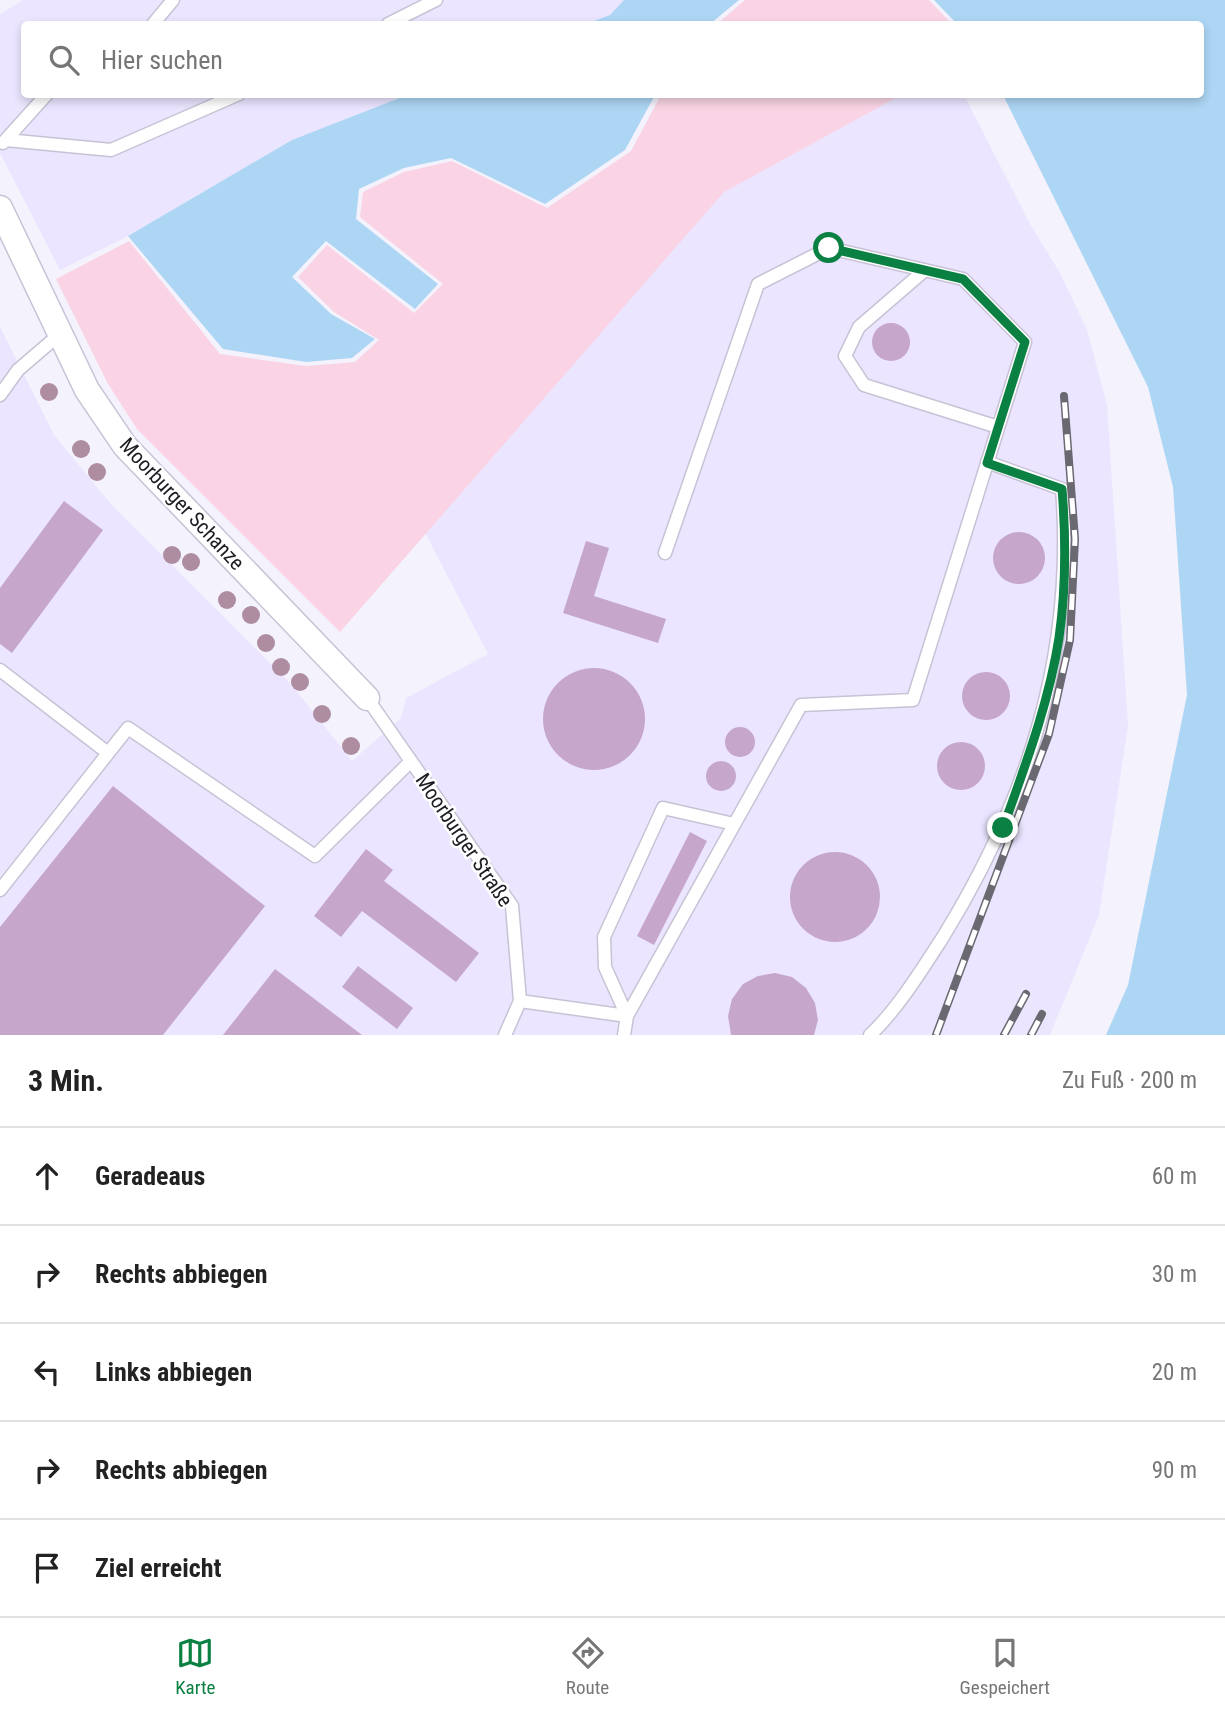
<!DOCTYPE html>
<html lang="de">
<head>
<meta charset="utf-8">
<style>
  body { margin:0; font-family:"Roboto Condensed",sans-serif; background:#f6f6f6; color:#222 }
  .stop { position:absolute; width:21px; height:21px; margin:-16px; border:5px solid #0b8043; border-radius:50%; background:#fff }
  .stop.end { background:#0b8043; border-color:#fff; box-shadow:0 2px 7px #0008 }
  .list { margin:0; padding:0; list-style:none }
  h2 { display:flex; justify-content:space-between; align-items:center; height:91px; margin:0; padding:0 28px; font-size:30px }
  h2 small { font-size:23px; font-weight:400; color:#767676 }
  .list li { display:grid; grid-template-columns:46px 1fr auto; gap:21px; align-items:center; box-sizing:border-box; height:98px; padding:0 28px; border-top:2px solid #e0e0e0 }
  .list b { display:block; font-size:26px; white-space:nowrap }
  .list em { font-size:23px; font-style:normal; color:#767676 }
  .icon { flex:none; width:38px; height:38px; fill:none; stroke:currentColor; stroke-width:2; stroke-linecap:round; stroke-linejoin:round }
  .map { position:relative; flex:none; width:1225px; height:1035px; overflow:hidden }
  .search { position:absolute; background:#fff; box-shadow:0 4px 10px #0003; left:21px; right:21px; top:21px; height:77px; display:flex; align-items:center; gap:18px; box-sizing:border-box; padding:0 24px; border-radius:7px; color:#767676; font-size:26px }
  .sheet { height:581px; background:#fff }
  nav { display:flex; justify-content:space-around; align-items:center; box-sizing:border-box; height:98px; border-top:2px solid #e0e0e0; background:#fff; font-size:19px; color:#767676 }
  nav a { display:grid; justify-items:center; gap:4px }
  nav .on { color:#0b8043 }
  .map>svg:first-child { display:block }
  .built { fill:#ebe5ff }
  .green { fill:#fad4e4 }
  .water { fill:#add6f4 }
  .building { fill:#c6a7c9 }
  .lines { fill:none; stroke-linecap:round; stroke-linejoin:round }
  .lane-casing { stroke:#c7c3d5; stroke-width:15 }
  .street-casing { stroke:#c7c3d5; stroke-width:27 }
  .lane { stroke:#fff; stroke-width:12 }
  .street { stroke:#fff; stroke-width:24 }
  .rail-casing { stroke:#6a6971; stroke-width:8 }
  .rail { stroke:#fff; stroke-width:5; stroke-dasharray:16; stroke-linecap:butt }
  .tree { fill:#ae8da1 }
  .route { stroke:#0b8043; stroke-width:9 }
  .labels { text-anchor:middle; stroke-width:5; stroke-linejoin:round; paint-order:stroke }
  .street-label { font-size:21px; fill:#1d1c22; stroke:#fff }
</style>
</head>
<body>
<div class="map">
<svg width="1225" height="1035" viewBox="0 0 1225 1035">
  <rect width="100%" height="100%" fill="#f4f2fd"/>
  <path class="built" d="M23,0H624L610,15L586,24H24V94L407,95L292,140L128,236L60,270L0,153V14Z
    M894,95H964L1030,224L1060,273L1087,330L1107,405L1128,726L1099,915L1050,1035H0V327L54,435L110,503L290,683L352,761L401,718L406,698L488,654L419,521L737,175Z"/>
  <path class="green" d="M745,0H929L952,24H717Z
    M661,95H901L724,192L340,632L137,429L108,384L56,279L129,241L220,354L306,366L355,362L379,340L334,312L298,277L327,245L414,313L443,284L360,217L363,192L404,172L452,161L547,208L631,151Z"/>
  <path class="water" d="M624,0H739L710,24H586L610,15Z
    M934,0H1225V1035H1106L1128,985L1187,695L1173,487L1148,387L1003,95L1200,94V24H957Z
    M407,95H655L625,150L545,204L451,158L404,168L359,189L356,219L438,284L415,309L326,241L292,277L331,314L375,339L352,358L306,362L223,349L128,236L292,140Z"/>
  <path class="building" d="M872 342a19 19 0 1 1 38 0a19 19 0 1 1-38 0Z
    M64,501L103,530L12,653L0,644V588Z
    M993 558a26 26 0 1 1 52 0a26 26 0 1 1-52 0Z
    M586,541L609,548L594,596L666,619L658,643L563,613Z
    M543 719a51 51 0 1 1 102 0a51 51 0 1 1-102 0Z
    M962 696a24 24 0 1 1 48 0a24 24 0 1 1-48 0Z
    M725 742a15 15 0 1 1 30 0a15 15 0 1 1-30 0Z
    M937 766a24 24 0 1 1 48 0a24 24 0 1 1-48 0Z
    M706 776a15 15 0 1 1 30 0a15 15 0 1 1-30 0Z
    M113,786L265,906L163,1035H0V927Z
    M690,832L707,841L654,945L637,936Z
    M366,849L393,870L384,881L479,953L456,982L362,911L341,937L314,916Z
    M790 897a45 45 0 1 1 90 0a45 45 0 1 1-90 0Z
    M358,966L413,1008L397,1029L342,987Z
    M275,969L362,1035H223Z
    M775,973L792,977L806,988L815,1003L818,1020L814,1035H731L728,1016L732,999L743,984L758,976Z"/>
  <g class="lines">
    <g class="lane-casing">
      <path id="lane" d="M153,24L173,0
        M388,24L436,0
        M6,140L111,150L239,94
        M3,143L47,94
        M925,270L859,327L845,356L864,385L998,427
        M0,395L18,370L61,333
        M0,670L108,753
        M367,698L512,906L520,1001L505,1035
        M0,890L128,728L315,856L411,761
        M520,1001L627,1016L801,705L913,700L1025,342L963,279L829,248L758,284L665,553
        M624,1035L627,1016L605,967L604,937L663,808L734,824
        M870,1035C897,1010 923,968 943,937C1028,799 1075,653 1062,489L987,462"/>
    </g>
    <g class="street-casing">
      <path id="street" d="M0,208L87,390L125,446L367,698"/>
    </g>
    <use href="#lane" class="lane"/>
    <use href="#street" class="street"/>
    <g class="rail-casing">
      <path id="rail" d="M936,1035L1049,734L1070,640L1075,539L1064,396
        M1004,1035L1026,994
        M1031,1035L1042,1014"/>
    </g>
    <use href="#rail" class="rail"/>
  </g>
  <g class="tree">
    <circle cx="49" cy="392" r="9"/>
    <circle cx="81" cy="449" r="9"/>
    <circle cx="97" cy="472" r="9"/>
    <circle cx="172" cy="555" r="9"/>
    <circle cx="191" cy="562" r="9"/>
    <circle cx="227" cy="600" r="9"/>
    <circle cx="251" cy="615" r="9"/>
    <circle cx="266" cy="643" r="9"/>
    <circle cx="281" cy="667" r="9"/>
    <circle cx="300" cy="682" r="9"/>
    <circle cx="322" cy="714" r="9"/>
    <circle cx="351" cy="746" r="9"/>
  </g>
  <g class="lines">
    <path class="route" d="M829,248L963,279L1025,342L987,463L1062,489C1066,538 1066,589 1059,638C1049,703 1025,766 1003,828"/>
  </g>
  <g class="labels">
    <g class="street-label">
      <text transform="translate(182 504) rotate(47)" y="7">Moorburger Schanze</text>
      <text transform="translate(464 840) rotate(56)" y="7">Moorburger Straße</text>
    </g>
  </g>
</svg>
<div class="stop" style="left:829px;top:248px"></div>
<div class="stop end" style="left:1003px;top:828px"></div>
<div class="search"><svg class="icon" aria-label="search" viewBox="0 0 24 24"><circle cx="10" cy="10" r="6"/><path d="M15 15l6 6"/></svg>Hier suchen</div>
</div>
<section class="sheet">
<h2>3 Min.<small>Zu Fuß · 200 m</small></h2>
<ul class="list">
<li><svg class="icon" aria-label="ahead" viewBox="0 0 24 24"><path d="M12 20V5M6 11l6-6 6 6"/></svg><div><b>Geradeaus</b></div><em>60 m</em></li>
<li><svg class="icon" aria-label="right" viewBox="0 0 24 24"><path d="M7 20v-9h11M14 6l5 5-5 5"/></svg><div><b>Rechts abbiegen</b></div><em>30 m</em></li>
<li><svg class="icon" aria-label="left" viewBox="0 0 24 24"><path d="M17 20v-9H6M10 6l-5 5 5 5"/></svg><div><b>Links abbiegen</b></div><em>20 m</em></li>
<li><svg class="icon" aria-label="right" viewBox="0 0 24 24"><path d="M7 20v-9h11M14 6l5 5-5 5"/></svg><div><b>Rechts abbiegen</b></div><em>90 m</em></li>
<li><svg class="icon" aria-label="arrive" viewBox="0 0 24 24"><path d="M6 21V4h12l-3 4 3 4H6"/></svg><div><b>Ziel erreicht</b></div></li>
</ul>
</section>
<nav>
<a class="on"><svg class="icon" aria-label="map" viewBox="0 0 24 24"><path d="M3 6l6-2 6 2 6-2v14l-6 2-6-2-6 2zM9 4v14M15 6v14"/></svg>Karte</a>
<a><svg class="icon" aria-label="directions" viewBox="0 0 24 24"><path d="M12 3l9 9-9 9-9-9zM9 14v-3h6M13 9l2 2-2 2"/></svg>Route</a>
<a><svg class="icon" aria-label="saved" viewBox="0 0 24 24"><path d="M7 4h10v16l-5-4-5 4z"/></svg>Gespeichert</a>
</nav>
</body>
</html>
